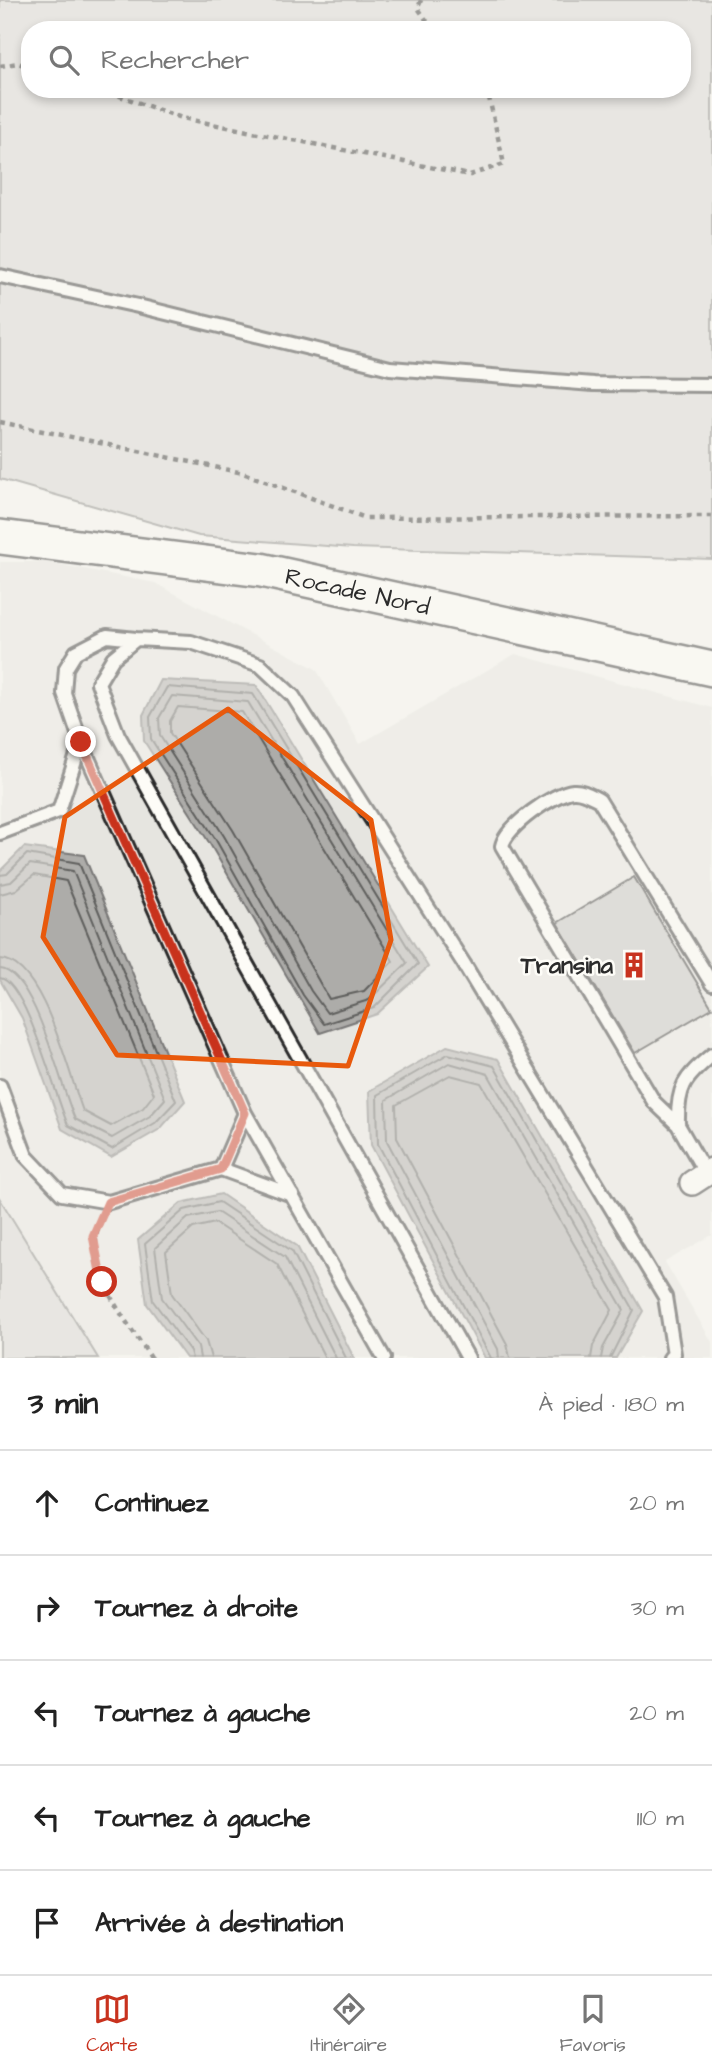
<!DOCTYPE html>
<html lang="fr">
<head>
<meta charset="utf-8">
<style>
  body { margin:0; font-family:"Architects Daughter",sans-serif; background:#f6f6f6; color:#222 }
  .stop { position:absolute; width:21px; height:21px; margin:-16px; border:5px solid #c8321e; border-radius:50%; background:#fff }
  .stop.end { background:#c8321e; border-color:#fff; box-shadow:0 2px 7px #0008 }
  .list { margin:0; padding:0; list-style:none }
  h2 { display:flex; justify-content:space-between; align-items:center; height:91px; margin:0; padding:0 28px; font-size:30px }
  h2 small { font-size:23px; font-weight:400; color:#767676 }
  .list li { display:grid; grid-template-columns:46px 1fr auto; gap:21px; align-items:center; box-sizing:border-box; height:105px; padding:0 28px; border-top:2px solid #e0e0e0 }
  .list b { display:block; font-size:26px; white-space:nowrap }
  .list em { font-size:23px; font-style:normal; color:#767676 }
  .icon { flex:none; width:38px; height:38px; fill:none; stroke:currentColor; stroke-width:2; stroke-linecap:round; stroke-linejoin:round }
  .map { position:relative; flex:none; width:712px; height:1358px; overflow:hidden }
  .search { position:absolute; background:#fff; box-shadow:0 4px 10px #0003; left:21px; right:21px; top:21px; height:77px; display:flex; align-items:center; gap:18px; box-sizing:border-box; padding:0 24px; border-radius:28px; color:#767676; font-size:26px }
  .sheet { height:616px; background:#fff }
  nav { display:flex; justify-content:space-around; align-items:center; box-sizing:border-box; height:98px; border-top:2px solid #e0e0e0; background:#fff; font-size:19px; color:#767676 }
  nav a { display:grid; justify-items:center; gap:4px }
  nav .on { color:#c8321e }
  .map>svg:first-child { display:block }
  .built { fill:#e6e5e0 }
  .green { fill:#d7d6d2; stroke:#81807e; stroke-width:2; fill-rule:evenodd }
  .water { fill:#adaca9; stroke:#797877; stroke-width:2 }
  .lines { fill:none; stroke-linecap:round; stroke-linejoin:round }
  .shore { stroke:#5f5f5d; stroke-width:2 }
  .building { fill:#c2c1be; stroke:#2b2b2b; stroke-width:2 }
  .service-casing { stroke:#2b2b2b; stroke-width:18 }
  .minor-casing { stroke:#2b2b2b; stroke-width:28 }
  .secondary-casing { stroke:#2b2b2b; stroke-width:38 }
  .path { stroke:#2b2b2b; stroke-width:4.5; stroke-dasharray:5 5; stroke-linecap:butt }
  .service { stroke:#fdfcf7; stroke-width:12 }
  .minor { stroke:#fdfcf7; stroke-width:23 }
  .secondary { stroke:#fdfcf7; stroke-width:33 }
  .route { stroke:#c8321e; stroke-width:9 }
  .marked { fill:none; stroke:#e8590c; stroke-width:5; stroke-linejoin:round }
  .labels { text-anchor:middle; stroke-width:5; stroke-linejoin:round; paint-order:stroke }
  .street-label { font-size:24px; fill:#2b2b2b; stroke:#fdfcf7 }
  .poi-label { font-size:24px; font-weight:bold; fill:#2b2b2b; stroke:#fdfcf7; text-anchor:end }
</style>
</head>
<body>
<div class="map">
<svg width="712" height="1358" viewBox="0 0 712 1358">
  <rect width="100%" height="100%" fill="#f5f4ef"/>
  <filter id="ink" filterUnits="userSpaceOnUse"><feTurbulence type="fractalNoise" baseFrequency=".0143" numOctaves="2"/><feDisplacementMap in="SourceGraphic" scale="14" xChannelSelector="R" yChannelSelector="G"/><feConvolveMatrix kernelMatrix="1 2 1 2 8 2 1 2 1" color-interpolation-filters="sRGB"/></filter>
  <g filter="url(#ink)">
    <path class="built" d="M0,562H48L155,583L316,669L360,744L515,654L712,708V1235L665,1262L712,1342V1358H98L0,1200Z"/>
    <path class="green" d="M0,0H712V559L353,548L199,536L0,479ZM30,30H682V89H30Z
      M0,1199L98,1358H0Z"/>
    <path class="water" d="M161,680L256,685L428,967L377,1014L320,1033L210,844L144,741L143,715Z
      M24,847L84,855L185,1101L160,1129L111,1157L62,1129L22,1018L0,980V871Z
      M447,1046L498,1059L643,1311L616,1358H485L371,1145L369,1091Z
      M221,1194L297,1246L354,1358H186L147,1304L138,1240L181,1203Z"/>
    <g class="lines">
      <path class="shore" d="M167,687L253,694L418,964L374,1008L324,1024L303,995L216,840L151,739L150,717Z
        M172,696L248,702L407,963L369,1000L327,1013L311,991L224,836L160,736L159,718Z
        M178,707L242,712L393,961L364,991L329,999L233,830L170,733V721Z
        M0,875L7,874L27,854L79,863L176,1101L155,1123L112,1149L68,1125C56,1099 26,981 0,978
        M0,884L11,882L30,864L73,871L165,1099L150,1116L112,1138L75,1119C61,1089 35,971 0,969
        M0,894L16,890L34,875L66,881L154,1094L143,1108L111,1126L83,1111C69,1076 43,960 0,959
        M192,1358L190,1351L153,1301L145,1244L184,1210L219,1202L292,1251L346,1358
        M200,1358L198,1347L162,1298L155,1248L188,1218L217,1212L285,1257L336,1358
        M211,1358L206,1341L172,1294L166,1252L193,1228L215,1223L277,1264L325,1358
        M491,1358L378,1144L377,1095L448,1054L494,1066L634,1310L610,1358
        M499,1358L498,1349L387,1141L386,1100L449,1063L488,1074L624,1310L603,1348L601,1358
        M510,1358L507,1344L397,1138L396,1105L450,1075L481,1083L612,1310L593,1346L591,1358"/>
    </g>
    <path class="building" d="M634,877L712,1008L635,1053L557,923Z"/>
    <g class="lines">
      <g class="service-casing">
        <path id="service" d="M0,276L138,306L390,368L593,384L712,385
          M136,639L107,636L76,652L66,668L64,693L81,742L245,1113L384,1358
          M0,833L59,811L81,742
          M0,1086L26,1156L62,1194L109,1202L221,1169L292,1195
          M678,1125C677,1087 684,1078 712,1055
          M221,1169L245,1113
          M706,1174L678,1125L654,1102L502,846C506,826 554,793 573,791C582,790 591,796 599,800L712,984
          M468,1358L118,735L98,683L113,658L136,639L191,642L260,665L293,696L464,964L665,1297L674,1354L670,1358"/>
      </g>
      <g class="minor-casing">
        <path id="minor" d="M692,1183L712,1170"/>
      </g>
      <g class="secondary-casing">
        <g id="secondary">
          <path id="s1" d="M0,537L261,570L712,669"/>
        </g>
      </g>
      <path class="path" d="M421,0L418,8L433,30
        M0,66L18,63L30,67
        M100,89L182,118L470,175L504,164L487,89
        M0,422L243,473L366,518L712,516
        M101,1219C79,1267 126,1319 151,1358"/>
      <use href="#service" class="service"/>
      <use href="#minor" class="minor"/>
      <use href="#secondary" class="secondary"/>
    </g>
  </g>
  <g class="lines" filter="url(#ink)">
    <path class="route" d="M81,742L245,1113L221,1169L108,1202L93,1236L102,1282"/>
  </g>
  <path d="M0 0H712V1358H0ZM228,709L371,820L391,940L348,1066L117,1055L43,937L65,817Z" fill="#f5f4ef" fill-opacity=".55" fill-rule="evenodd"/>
  <path class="marked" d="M228,709L371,820L391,940L348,1066L117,1055L43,937L65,817Z"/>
  <defs>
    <g id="building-bare" transform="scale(2.1)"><path d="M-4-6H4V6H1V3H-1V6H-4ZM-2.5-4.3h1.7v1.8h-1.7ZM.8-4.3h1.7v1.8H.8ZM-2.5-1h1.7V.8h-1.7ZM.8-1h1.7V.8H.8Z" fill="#c8321e" stroke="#fdfcf7" stroke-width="2.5" paint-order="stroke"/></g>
  </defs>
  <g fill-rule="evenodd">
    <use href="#building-bare" x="634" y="965"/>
  </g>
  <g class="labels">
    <g class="street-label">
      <text dy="8" stroke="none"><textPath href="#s1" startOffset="362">Rocade Nord</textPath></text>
    </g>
    <g class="poi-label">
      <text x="613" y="973">Transina</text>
    </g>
  </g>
</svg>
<div class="stop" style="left:102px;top:1282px"></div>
<div class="stop end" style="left:81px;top:742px"></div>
<div class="search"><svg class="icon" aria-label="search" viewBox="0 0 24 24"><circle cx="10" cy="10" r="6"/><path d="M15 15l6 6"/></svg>Rechercher</div>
</div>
<section class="sheet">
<h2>3 min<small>À pied · 180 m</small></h2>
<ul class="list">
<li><svg class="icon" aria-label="ahead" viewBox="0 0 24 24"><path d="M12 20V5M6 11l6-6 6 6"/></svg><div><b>Continuez</b></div><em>20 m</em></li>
<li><svg class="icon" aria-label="right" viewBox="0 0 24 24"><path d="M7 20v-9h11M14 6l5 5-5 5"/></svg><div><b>Tournez à droite</b></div><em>30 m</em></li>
<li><svg class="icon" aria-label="left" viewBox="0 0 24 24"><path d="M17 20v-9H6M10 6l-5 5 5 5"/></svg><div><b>Tournez à gauche</b></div><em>20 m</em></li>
<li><svg class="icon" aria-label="left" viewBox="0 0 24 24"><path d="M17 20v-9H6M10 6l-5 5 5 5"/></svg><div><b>Tournez à gauche</b></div><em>110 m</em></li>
<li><svg class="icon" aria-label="arrive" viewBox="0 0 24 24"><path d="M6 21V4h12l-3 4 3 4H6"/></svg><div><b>Arrivée à destination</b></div></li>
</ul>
</section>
<nav>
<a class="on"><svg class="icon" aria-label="map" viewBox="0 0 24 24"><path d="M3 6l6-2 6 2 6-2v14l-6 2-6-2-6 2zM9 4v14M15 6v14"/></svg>Carte</a>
<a><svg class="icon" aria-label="directions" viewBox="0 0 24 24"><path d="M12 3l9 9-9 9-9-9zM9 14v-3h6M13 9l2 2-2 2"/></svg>Itinéraire</a>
<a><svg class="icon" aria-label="saved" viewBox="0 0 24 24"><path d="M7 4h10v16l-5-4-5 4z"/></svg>Favoris</a>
</nav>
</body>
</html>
